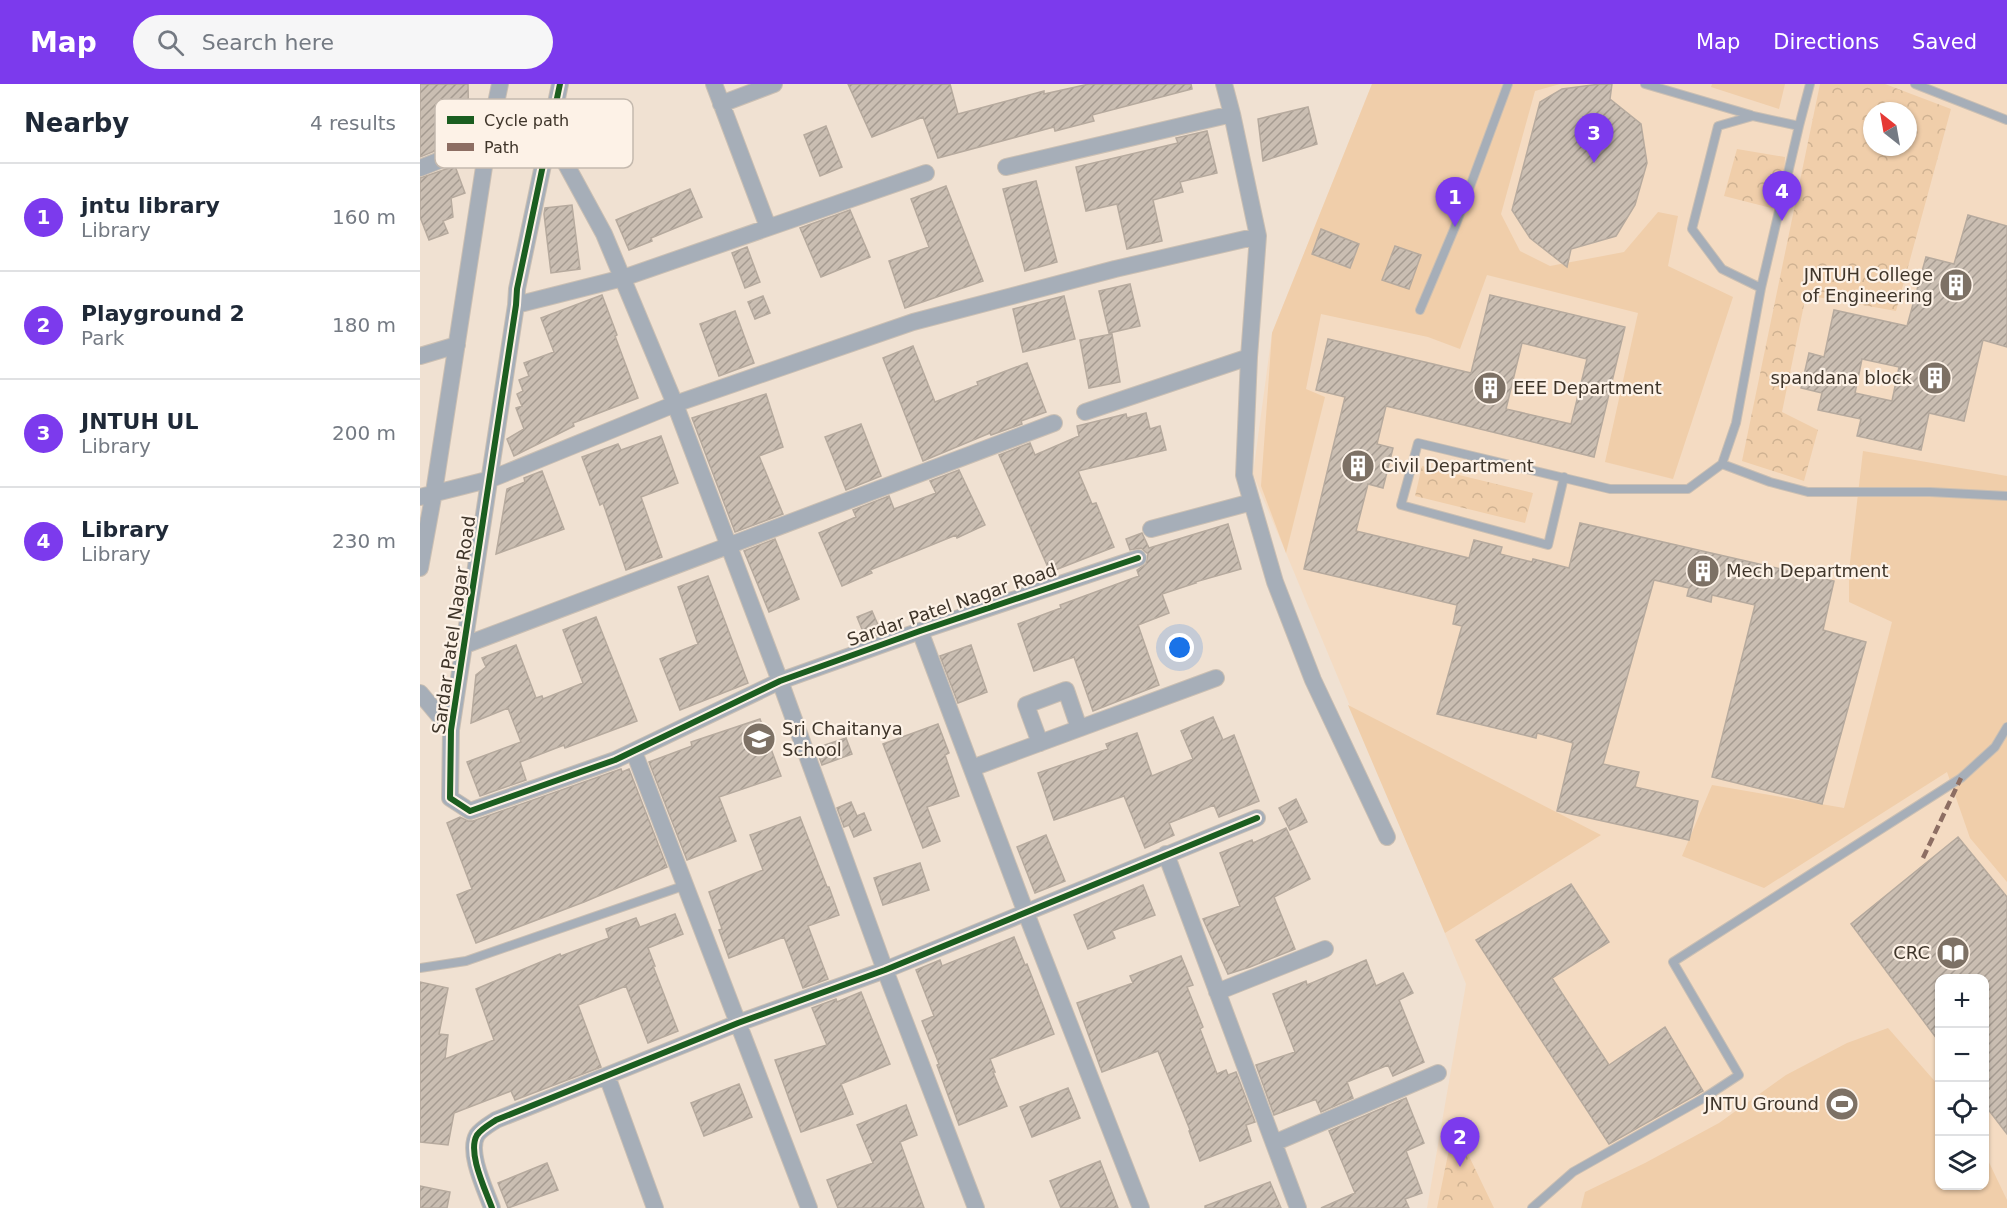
<!DOCTYPE html>
<html lang="en">
<head>
<meta charset="utf-8">
<style>
  body { margin:0; font-family:"DejaVu Sans",sans-serif; background:#f6f6f7; color:#1f2937 }
  .controls { position:absolute; right:18px; bottom:18px; display:grid; overflow:hidden; border-radius:12px; box-shadow:0 2px 4px #0004 }
  .controls button { width:54px; height:54px; display:grid; place-items:center; padding:0; border:0; border-bottom:2px solid #e0e1e3; background:#fff; color:#1f2937; font:30px sans-serif }
  .compass { position:absolute; left:1443px; top:18px; width:54px; height:54px; border-radius:50%; background:#fff; box-shadow:0 2px 4px #0004; rotate:329deg }
  .you { position:absolute; left:760px; top:564px; width:21px; height:21px; margin:-15px; border:4px solid #fff; border-radius:50%; background:#1a73e8; box-shadow:0 0 0 9px #1a73e833 }
  .badge { display:grid; place-items:center; width:39px; height:39px; border-radius:50%; background:#7c3aed; color:#fff; font-size:20px; font-weight:700 }
  .pin { position:absolute; translate:-50% -50px; filter:drop-shadow(0 2px 3px #0008) }
  .pin::after { content:''; position:absolute; top:32px; width:21px; height:18px; background:inherit; clip-path:polygon(0 0,100% 0,50% 100%) }
  .list { margin:0; padding:0; list-style:none }
  h2 { display:flex; justify-content:space-between; align-items:center; height:78px; margin:0; padding:0 24px; font-size:26px }
  h2 small { font-size:20px; font-weight:400; color:#747a83 }
  .list li { display:grid; grid-template-columns:39px 1fr auto; gap:18px; align-items:center; box-sizing:border-box; height:108px; padding:0 24px; border-top:2px solid #e0e1e3 }
  .list b { display:block; font-size:22px; white-space:nowrap }
  .list p { margin:0; font-size:20px; white-space:nowrap; color:#747a83 }
  .list em { font-size:20px; font-style:normal; color:#747a83 }
  .icon { flex:none; width:33px; height:33px; fill:none; stroke:currentColor; stroke-width:2; stroke-linecap:round; stroke-linejoin:round }
  .map { position:relative; flex:none; width:1587px; height:1124px; overflow:hidden }
  header { display:flex; align-items:center; gap:36px; box-sizing:border-box; height:84px; padding:0 30px; background:#7c3aed; color:#fff }
  header strong { font-size:28px }
  nav { display:flex; gap:33px; margin-inline-start:auto; font-size:21px }
  .search { width:420px; height:54px; background:#f6f6f7; display:flex; align-items:center; gap:15px; box-sizing:border-box; padding:0 21px; border-radius:33px; color:#747a83; font-size:22px }
  main { display:flex }
  aside { flex:1; background:#fff }
  .map>svg:first-child { display:block }
  .built { fill:#f4dbc2; fill-rule:evenodd }
  .grass { fill:#f0ceaa }
  .park { fill:url(#park-crowns); fill-rule:evenodd }
  .building { fill:url(#building-hatch); stroke:#b6aa9e; stroke-width:1.5; fill-rule:evenodd }
  .lines { fill:none; stroke-linecap:round; stroke-linejoin:round }
  .service-casing { stroke:#cabfb3; stroke-width:10 }
  .minor-casing { stroke:#cabfb3; stroke-width:18 }
  .service { stroke:#a6aeb8; stroke-width:8 }
  .minor { stroke:#a6aeb8; stroke-width:16 }
  .quiet { stroke:#8d6e63; stroke-width:4.5; stroke-dasharray:9 4.5; stroke-linecap:butt }
  .cycleway-casing { stroke:#fdf2e7; stroke-width:10 }
  .cycleway { stroke:#1b5e20; stroke-width:6 }
  .labels { text-anchor:middle; stroke-width:4.5; stroke-linejoin:round; paint-order:stroke }
  .poi-label { font-size:18px; fill:#3f352a; stroke:#fdf2e7; text-anchor:end }
  .street-label { font-size:18px; fill:#3f352a; stroke:#fdf2e7 }
  .key { fill:#fdf2e7; stroke:#c4b9ae; stroke-width:1.5 }
  .key-label { font-size:16px; fill:#3f352a }
</style>
</head>
<body>
<header>
<strong>Map</strong>
<div class="search"><svg class="icon" aria-label="search" viewBox="0 0 24 24"><circle cx="10" cy="10" r="6"/><path d="M15 15l6 6"/></svg>Search here</div>
<nav><a>Map</a><a>Directions</a><a>Saved</a></nav>
</header>
<main>
<aside>
<h2>Nearby<small>4 results</small></h2>
<ul class="list">
<li><span class="badge">1</span><div><b>jntu library</b><p>Library</p></div><em>160 m</em></li>
<li><span class="badge">2</span><div><b>Playground 2</b><p>Park</p></div><em>180 m</em></li>
<li><span class="badge">3</span><div><b>JNTUH UL</b><p>Library</p></div><em>200 m</em></li>
<li><span class="badge">4</span><div><b>Library</b><p>Library</p></div><em>230 m</em></li>
</ul>
</aside>
<div class="map">
<svg width="1587" height="1124" viewBox="0 0 1587 1124">
  <defs>
    <pattern id="park-crowns" width="20" height="18" patternUnits="userSpaceOnUse" patternTransform="scale(1.5)"><rect width="20" height="18" fill="#f0ceaa"/><path d="M2 6a3 3 0 1 1 6 0M12 15a3 3 0 1 1 6 0" fill="none" stroke="#cfb292"/></pattern>
    <pattern id="building-hatch" width="6" height="6" patternUnits="userSpaceOnUse" patternTransform="scale(1.5)"><rect width="6" height="6" fill="#cabeb2"/><path d="M-1 1l2-2M0 6l6-6M5 7l2-2" fill="none" stroke="#a59b91"/></pattern>
  </defs>
  <rect width="100%" height="100%" fill="#f0e1d2"/>
  <path class="built" d="M952,0H1587V1124H1007L1046,900L833,390L852,249ZM1452,27H1488V63H1452ZM1520,894H1564V1102H1520Z"/>
  <path class="grass" d="M952,0H1140L1115,7L1081,130L1100,167L1130,182L1204,168L1238,128L1258,132L1248,182L1313,213L1253,395L1185,378L1218,229L1067,191L1040,265L1008,253L901,230L886,305L905,313L866,469L841,402L852,249Z
    M1292,0H1365L1359,25L1291,3Z
    M1443,367L1587,392V798L1550,754L1527,688L1344,804L1262,772L1292,701L1424,724L1472,538L1429,518V487Z
    M928,621L1181,751L1025,849Z
    M1468,944L1519,1002L1520,1102H1564L1565,1070L1587,1116V1124H1161L1165,1108L1225,1079L1299,1039L1366,991L1427,959Z"/>
  <path class="park" d="M1400,0H1465L1531,25L1476,227L1386,211L1362,328L1398,346L1384,397L1322,377ZM1452,27H1488V63H1452Z
    M1317,65L1365,73L1363,127L1304,112Z
    M1002,382L1113,409L1105,439L995,412Z
    M1034,1041L1074,1124H1017Z"/>
  <path class="building" d="M0,0H48L49,52L26,59L27,62L0,73Z
    M428,0H530L538,30L624,7V10L669,0H771L772,5L672,31L674,37L635,47L634,43L518,74L503,33L452,53Z
    M1180,0H1192L1190,15L1221,40L1227,79L1215,121L1196,152L1151,165L1147,183L1110,154L1092,126L1120,18L1142,5Z
    M888,23L897,60L843,77L838,35Z
    M406,42L422,83L400,92L384,51Z
    M787,47L797,89L760,98L763,108L733,116L742,157L707,165L697,120L666,127L656,83L758,59L756,54Z
    M35,82L45,109L31,114L33,133L23,137L28,149L9,156L0,133V94Z
    M616,97L637,178L605,187L583,105Z
    M526,102L563,197L485,224L469,177L509,163L491,115Z
    M270,105L282,133L231,154L232,157L209,166L196,136Z
    M152,121L160,185L131,189L124,130L125,124Z
    M430,126L450,173L401,193L380,144Z
    M1548,131L1587,142V263L1563,256L1544,337L1509,329L1501,366L1437,352L1441,335L1398,326L1402,309L1381,304L1389,269L1404,273L1414,226L1487,242L1506,173L1534,180ZM1442,275L1479,283L1472,317L1435,309Z
    M901,145L939,160L930,184L892,170Z
    M975,162L1001,171L989,205L962,196Z
    M327,163L340,198L325,204L312,169Z
    M710,200L720,242L689,249L679,207Z
    M182,211L197,251L195,252L218,314L153,339L154,342L94,372L87,355L104,345L96,324L102,322L97,310L103,307L99,296L109,292L104,279L134,268L121,234Z
    M1070,211L1205,243L1174,373L966,322L957,360L973,364L963,404L948,400L936,447L1049,474L1054,456L1082,463L1080,470L1112,478L1113,475L1149,484L1160,439L1414,497L1403,546L1446,558L1402,720L1292,693L1335,521L1292,511L1291,518L1267,512L1269,504L1234,496L1183,680L1219,688L1215,703L1278,717L1269,756L1137,727L1153,659L1117,649L1116,654L1017,630L1042,542L1033,540L1037,521L884,485L925,313L896,306L908,255L1051,289ZM1102,259L1167,275L1151,340L1086,325Z
    M343,212L350,229L335,235L328,218Z
    M644,212L655,255L603,268L593,225Z
    M315,227L334,279L299,292L280,240Z
    M692,250L700,298L669,304L660,256Z
    M493,262L515,318L558,301L557,298L607,279L626,328L601,337L602,340L571,351L570,349L503,377L463,274Z
    M346,310L363,363L339,372L363,430L315,448L272,334Z
    M726,329L730,345L740,342L746,366L658,387L672,420L676,419L694,463L630,488L579,371L610,359L615,371L659,352L657,342L706,330L707,334Z
    M441,340L461,392L426,406L405,353Z
    M241,352L258,399L221,413L242,473L206,486L183,419L180,421L162,373L198,360L201,366Z
    M539,386L565,441L537,454L536,451L450,486L452,489L422,502L399,449L436,433L433,426L469,412L474,425L516,409L510,397Z
    M122,387L144,445L76,470L87,405L105,398L104,394Z
    M808,440L821,485L775,498L776,499L742,510L749,529L718,541L739,601L673,627L654,573L614,587L598,540L641,524L640,521L719,492L717,486L726,480L728,470L721,464L710,466L706,455L722,449L729,464Z
    M355,455L379,515L349,528L324,467Z
    M288,492L328,599L260,626L240,575L278,560L258,503Z
    M452,527L462,550L446,555L437,533Z
    M176,533L217,637L145,664L144,661L100,678L106,696L60,712L47,678L101,658L88,624L51,639L56,591L66,583L62,574L96,561L116,614L122,612L123,615L163,599L143,546Z
    M551,561L567,608L538,619L520,572Z
    M793,633L803,656L814,651L839,717L799,733L794,721L749,739L754,751L725,764L704,712L634,736L618,689L688,665L686,660L717,649L732,692L773,675L761,647Z
    M340,635L361,692L299,713L316,757L267,776L229,678L272,662L271,658Z
    M518,640L529,669L525,671L539,712L507,723L520,757L503,764L463,660Z
    M426,654L432,670L402,681L396,664Z
    M201,685L202,688L209,685L247,783L164,818L56,859L37,811L52,805L27,739L40,733L48,737H53Z
    M876,715L887,738L870,746L859,724Z
    M431,718L437,732L444,729L451,746L434,753L429,741L424,743L417,724Z
    M380,733L407,803H409L419,831L388,842L408,895L383,904L364,853L309,874L299,846L302,845L289,808L343,786L330,751Z
    M866,744L890,795L854,813L875,865L830,883L808,890L783,835L820,822L800,769L832,756L833,759Z
    M626,751L645,797L615,809L597,763Z
    M1538,753L1587,813V1050L1564,1020V894H1520V959L1431,840Z
    M500,779L509,806L463,821L454,794Z
    M1151,800L1189,858L1132,894L1189,981L1245,943L1283,1007L1189,1060L1056,856Z
    M723,801L735,831L692,847L695,854L668,865L654,831Z
    M255,830L263,850L228,864L235,882H233L258,947L228,959L206,902L158,921L181,983L95,1016L91,1007L34,1029L28,1061L0,1058V898L28,904L19,950L28,951L25,975L74,956L56,905L140,870L141,872L189,854L186,845L216,834L220,843Z
    M594,853L605,881L607,880L634,950L570,975L575,988H573L587,1022L539,1041L517,981L519,980L502,937L514,932L496,886L520,876L522,882Z
    M761,872L773,901L767,903L783,943L780,945L797,990L806,986L808,991L816,988L835,1038L826,1041L831,1057L780,1077L769,1047L770,1046L738,967L682,988L657,919L713,899L710,892Z
    M946,876L956,902L983,889L993,909L979,916L1004,978L973,992L968,981L927,998L933,1014L901,1028L896,1016H894L854,1031L836,981L875,968L853,910L886,897L887,901Z
    M441,908L470,980L421,1000L433,1030L381,1048L355,976L407,961L392,924L416,915L417,918Z
    M319,1000L332,1033L284,1052L271,1019Z
    M648,1004L660,1034L612,1053L600,1023Z
    M986,1014L1004,1059L986,1067L1002,1109L985,1115L989,1124H901L935,1109L909,1047Z
    M486,1021L497,1051L480,1058L504,1124H418L407,1096L453,1079L437,1041Z
    M680,1077L698,1124H641L630,1097Z
    M127,1079L138,1106L88,1124L78,1099Z
    M850,1098L861,1124H785V1122Z
    M0,1102L30,1108L27,1124H0Z"/>
  <g class="lines">
    <g class="service-casing">
      <path id="service" d="M1225,0L1331,31
        M1390,0L1379,42L1341,204L1316,339L1302,380L1350,398L1388,408H1510L1587,412
        M1495,0L1587,36
        M1341,204L1302,185L1272,145L1298,42L1333,32L1379,42
        M1000,226L1035,143L1088,0
        M1144,393L1128,461L981,421L998,359L1190,405H1268L1302,380
        M0,884L46,877L266,801
        M1112,1124L1153,1088L1284,1014L1319,991L1253,878L1541,694L1575,663L1587,643"/>
    </g>
    <g class="minor-casing">
      <path id="minor" d="M140,0L97,205L96,221L31,646L30,714L50,727L195,676L360,597L500,547L718,474
        M294,0L348,143
        M804,0L812,30L838,152L829,273L824,391L855,498L893,596L967,753
        M301,20L354,0
        M129,49L184,150L255,320L360,597L465,886L556,1124
        M586,83L812,30
        M0,84L68,57L129,49
        M96,221L203,194L506,89
        M0,272L37,261
        M665,328L829,273
        M0,413L71,395L255,320L493,238L695,185L838,152
        M731,445L832,418
        M0,484L14,408L68,57L80,0
        M500,547L606,829L721,1124
        M45,561L634,339
        M0,609L31,646
        M620,659L606,621L646,606L659,644
        M214,668L389,1124
        M552,684L796,594
        M746,770L878,1124
        M797,908L905,865
        M187,992L235,1124
        M854,1059L1018,989
        M72,1124C65,1105 47,1068 57,1051C61,1045 70,1040 76,1036L318,939L465,886L837,734"/>
    </g>
    <use href="#service" class="service"/>
    <use href="#minor" class="minor"/>
    <path class="quiet" d="M1503,774L1541,694"/>
    <g class="cycleway-casing">
      <path id="cycleway" d="M140,0L97,205L96,221L31,646L30,714L50,727L195,676L360,597L500,547L718,474
        M72,1124C65,1105 47,1068 57,1051C61,1045 70,1040 76,1036L318,939L465,886L837,734"/>
    </g>
    <use href="#cycleway" class="cycleway"/>
  </g>
  <defs>
    <g id="building-disc" transform="scale(1.725)"><circle r="9.5" fill="#7d7165" stroke="#fdf2e7"/><path d="M-4-6H4V6H1V3H-1V6H-4ZM-2.5-4.3h1.7v1.8h-1.7ZM.8-4.3h1.7v1.8H.8ZM-2.5-1h1.7V.8h-1.7ZM.8-1h1.7V.8H.8Z" fill="#fff"/></g>
    <g id="school-disc" transform="scale(1.725)"><circle r="9.5" fill="#7d7165" stroke="#fdf2e7"/><path d="M0-5L7-2L0 1L-7-2ZM-4 1L0 2.5L4 1V4Q0 6-4 4Z" fill="#fff"/></g>
    <g id="library-disc" transform="scale(1.725)"><circle r="9.5" fill="#7d7165" stroke="#fdf2e7"/><path d="M-6-4Q-3-5.5-.7-3.5V5Q-3 3-6 4ZM6-4Q3-5.5 .7-3.5V5Q3 3 6 4Z" fill="#fff"/></g>
    <g id="stadium-disc" transform="scale(1.725)"><circle r="9.5" fill="#7d7165" stroke="#fdf2e7"/><path d="M0-5a6.5 5 0 1 0 0 10a6.5 5 0 1 0 0-10ZM-3.5-1.8h7v3.6h-7Z" fill="#fff"/></g>
  </defs>
  <g fill-rule="evenodd">
    <use href="#building-disc" x="1536" y="201"/>
    <use href="#building-disc" x="1515" y="294"/>
    <use href="#building-disc" x="1070" y="304"/>
    <use href="#building-disc" x="938" y="382"/>
    <use href="#building-disc" x="1283" y="487"/>
    <use href="#school-disc" x="339" y="655"/>
    <use href="#library-disc" x="1533" y="869"/>
    <use href="#stadium-disc" x="1422" y="1020"/>
  </g>
  <g class="labels">
    <g class="poi-label">
      <text x="1513" y="197">JNTUH College<tspan x="1513" dy="21">of Engineering</tspan></text>
      <text x="1492" y="300">spandana block</text>
      <text x="1093" y="310" text-anchor="start">EEE Department</text>
      <text x="961" y="388" text-anchor="start">Civil Department</text>
      <text x="1306" y="493" text-anchor="start">Mech Department</text>
      <text x="362" y="651" text-anchor="start">Sri Chaitanya<tspan x="362" dy="21">School</tspan></text>
      <text x="1510" y="875">CRC</text>
      <text x="1399" y="1026">JNTU Ground</text>
    </g>
    <g class="street-label">
      <text transform="translate(532 521) rotate(-19)" y="6">Sardar Patel Nagar Road</text>
      <text transform="translate(34 541) rotate(-82)" y="6">Sardar Patel Nagar Road</text>
    </g>
  </g>
  <rect x="15" y="15" width="198" height="69" rx="9" class="key"/>
  <rect x="27" y="32" width="27" height="8" fill="#1b5e20"/>
  <rect x="27" y="59" width="27" height="8" fill="#8d6e63"/>
  <g class="key-label">
    <text x="64" y="42">Cycle path</text>
    <text x="64" y="69">Path</text>
  </g>
</svg>
<div class="controls">
<button>+</button>
<button>−</button>
<button><svg class="icon" aria-label="locate" viewBox="0 0 24 24"><circle cx="12" cy="12" r="6"/><path d="M12 2v4M12 18v4M2 12h4M18 12h4"/></svg></button>
<button><svg class="icon" aria-label="layers" viewBox="0 0 24 24"><path d="M12 4l9 5-9 5-9-5zM3 14l9 5 9-5"/></svg></button>
</div>
<svg class="compass" viewBox="-18 -18 36 36"><path d="M0-13l5 13h-10z" fill="#e53935"/><path d="M0 13l5-13h-10z" fill="#747a83"/></svg>
<div class="you"></div>
<div class="pin badge" style="left:1035px;top:143px">1</div>
<div class="pin badge" style="left:1040px;top:1083px">2</div>
<div class="pin badge" style="left:1174px;top:79px">3</div>
<div class="pin badge" style="left:1362px;top:137px">4</div>
</div>
</main>
</body>
</html>
